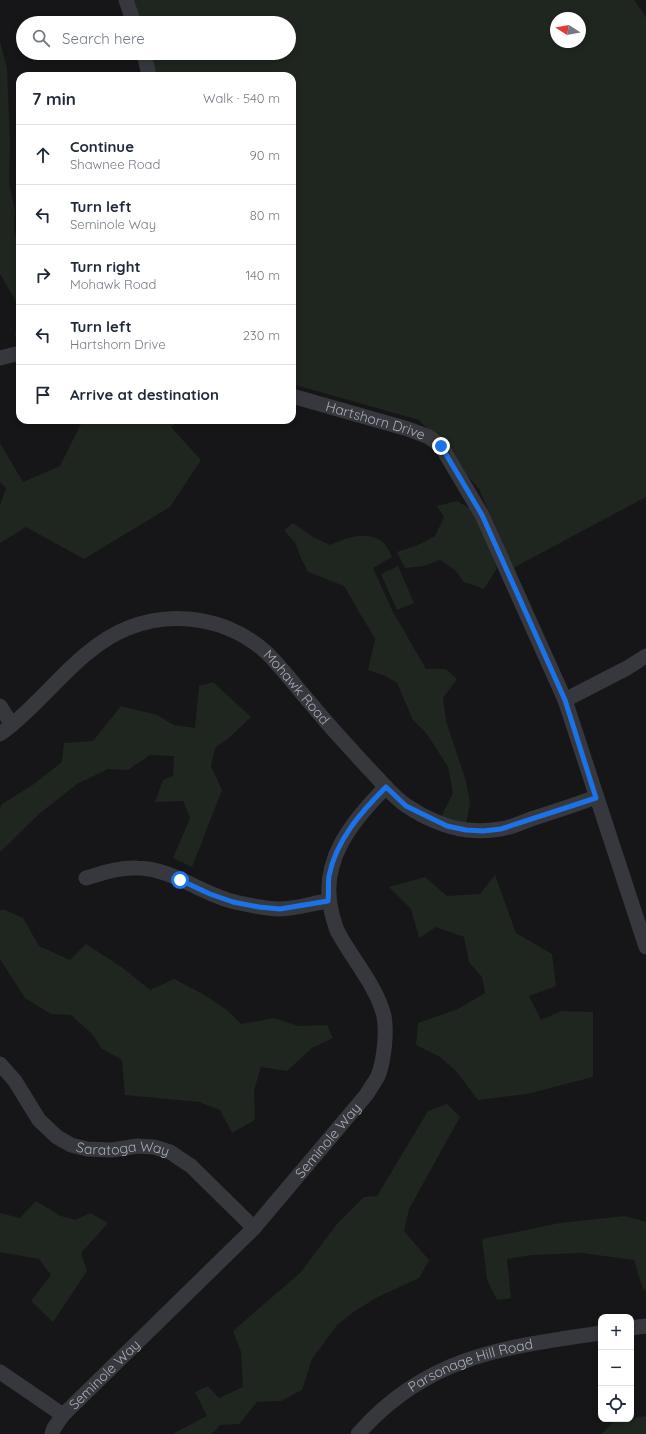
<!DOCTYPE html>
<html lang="en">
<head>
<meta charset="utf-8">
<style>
  body { margin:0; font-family:Quicksand,sans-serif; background:#f2f2f3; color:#1f2937 }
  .controls { position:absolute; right:12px; bottom:12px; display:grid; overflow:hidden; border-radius:8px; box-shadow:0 2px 6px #0003 }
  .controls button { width:36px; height:36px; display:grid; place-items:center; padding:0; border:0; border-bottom:1px solid #e0e1e3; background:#fff; color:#1f2937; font:20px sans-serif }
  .compass { position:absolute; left:550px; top:12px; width:36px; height:36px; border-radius:50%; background:#fff; box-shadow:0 2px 6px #0003; rotate:281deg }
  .stop { position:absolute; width:12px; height:12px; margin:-9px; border:3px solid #1a73e8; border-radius:50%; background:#fff }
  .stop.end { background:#1a73e8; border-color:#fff; box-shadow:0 1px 4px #0008 }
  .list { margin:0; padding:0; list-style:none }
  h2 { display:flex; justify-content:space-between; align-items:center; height:52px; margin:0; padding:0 16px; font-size:17px }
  h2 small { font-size:13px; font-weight:400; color:#747a83 }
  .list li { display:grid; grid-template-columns:26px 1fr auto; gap:12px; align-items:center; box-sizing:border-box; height:60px; padding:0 16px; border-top:1px solid #e0e1e3 }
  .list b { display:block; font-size:15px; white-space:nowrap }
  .list p { margin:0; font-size:13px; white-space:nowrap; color:#747a83 }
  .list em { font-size:13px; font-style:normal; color:#747a83 }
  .icon { flex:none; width:22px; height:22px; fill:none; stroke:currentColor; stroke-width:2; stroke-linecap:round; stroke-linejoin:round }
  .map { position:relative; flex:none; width:646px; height:1434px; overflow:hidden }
  .search { position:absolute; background:#fff; box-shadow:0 2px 6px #0003; left:16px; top:16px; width:280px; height:44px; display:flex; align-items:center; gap:10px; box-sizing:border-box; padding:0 14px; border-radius:22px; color:#747a83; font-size:15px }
  .panel { position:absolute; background:#fff; box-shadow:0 2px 6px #0003; left:16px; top:72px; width:280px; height:352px; border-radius:12px }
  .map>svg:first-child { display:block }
  .green { fill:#1e261f; fill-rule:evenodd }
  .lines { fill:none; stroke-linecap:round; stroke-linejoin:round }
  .minor { stroke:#37383d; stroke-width:15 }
  .route { stroke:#1a73e8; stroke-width:5 }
  .labels { text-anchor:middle; stroke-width:4; stroke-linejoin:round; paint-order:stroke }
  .street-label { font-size:14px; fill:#a8adb8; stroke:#111113 }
</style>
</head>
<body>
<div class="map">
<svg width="646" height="1434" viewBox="0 0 646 1434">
  <rect width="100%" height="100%" fill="#161618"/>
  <path class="green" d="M122,0H634L646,17V497L513,568L479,489L419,420L292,384V76H144L138,53H289V23H129ZM556,18H580V42H556Z
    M0,41L7,69L10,143L9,183L15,211L14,229L20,253V336L15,337L18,305L0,274Z
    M83,420H179L171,427L201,460L170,507L84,559L26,527L0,543V505L6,488L0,482V443L23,482L60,466Z
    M457,501L476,512L497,568L484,589L464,582L455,570L440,560L424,566L405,568L397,552L418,545L435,536L444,517L437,506Z
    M293,523L313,537L330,545C346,538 368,529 384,543C387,546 390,553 392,557L373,568L392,610L426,669H446L457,679L443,698L446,721L466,781L470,803L466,825L441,817L453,793L448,767L427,734L413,720L397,683L385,676L368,670L375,639L344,586L308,572L300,556L296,544L284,530Z
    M398,566L414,603L397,610L381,574Z
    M213,682L251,717L231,736L215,748L211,766L222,790L192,867L173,858L190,818L183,801L155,802L163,780L173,776L174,756L150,755L128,770L108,769L77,784L39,814L0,852V809L2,804L34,784L62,762L64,743L93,741L121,706L157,715L174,725L195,728L199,686Z
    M495,875L516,933L552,954L556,986L529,996L541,1020L561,1011L593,1012V1077L527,1094L478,1100L456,1071L440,1057L416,1045L418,1023L458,1009L485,993L482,977L469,962L464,937L436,927L419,938L411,909L389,887L425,877L447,896L480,894Z
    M0,910H5L23,918L39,946L70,960L86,944L123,968L150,990L174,979L203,994L227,1010L241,1024L274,1018L298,1026L327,1025L333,1038L312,1048L287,1071L261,1067L254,1090L255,1120L232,1133L220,1110L199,1102L125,1095L122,1060L102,1049L92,1034L71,1015L51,1014L25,998L0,959Z
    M447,1104L460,1117L409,1209L404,1231L429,1260L419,1278L376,1298L355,1311L337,1325L312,1359L302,1390L281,1401L257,1402L239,1424L220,1425L212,1434H172L207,1416L195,1392L208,1386L219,1398L243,1387L241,1352L233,1331L300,1273L337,1224L364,1197L377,1196L428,1111Z
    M36,1201L61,1216L75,1220L90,1213L108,1223L81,1253L87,1271L53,1322L31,1301L51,1275L39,1259L0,1252V1213L20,1218Z
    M625,1216L646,1222V1290L643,1289L634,1260L582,1253L532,1255L507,1259L511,1298L497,1300L487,1280L482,1239L560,1223Z
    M646,1416V1434H602L614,1421Z"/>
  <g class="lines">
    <g class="minor">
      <path d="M126,0L134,23"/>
      <path d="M144,53L149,76"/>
      <path d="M0,358L20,353"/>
      <path id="s1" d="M292,396L408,429L429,437L441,446L482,515L565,700L646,947"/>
      <path d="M565,700L627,668L646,656"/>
      <path d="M0,706L12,725"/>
      <path id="s2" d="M0,734C45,702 76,649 128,628C175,609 230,619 267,653C283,669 297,688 312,705C330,727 349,747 368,768C380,780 392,796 407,806C423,817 447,828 467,830C478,831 489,831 500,829C510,828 521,823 531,819C553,812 575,805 596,797"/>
      <path d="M86,878C103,873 120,867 137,868C172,868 201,894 235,902C249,905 265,909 280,909C295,909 313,903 328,901"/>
      <path id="s3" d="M0,1064L15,1081L39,1120L57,1137L71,1145L87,1149L112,1150L137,1146L154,1147L170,1152L191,1166L254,1228"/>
      <path d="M631,1328L646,1326"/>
      <path d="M0,1372L63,1415"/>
      <path id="s4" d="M52,1434L54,1428L63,1415L254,1228L367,1094C370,1088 375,1082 378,1076C384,1061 387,1032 384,1016C377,987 353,960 339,934C335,928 334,920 332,914C318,862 352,821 386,787"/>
      <path id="s5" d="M358,1434C426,1356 504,1347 601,1333"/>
    </g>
  </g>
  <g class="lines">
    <path class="route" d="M180,880L210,894L233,902L259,907L280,909L328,901C329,892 328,883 329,876C336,840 361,812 386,787L406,806L447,826L466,830L483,831L501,829L596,798L565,700L482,515L441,446"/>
  </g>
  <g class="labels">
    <g class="street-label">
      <text dy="5" stroke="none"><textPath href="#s1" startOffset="87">Hartshorn Drive</textPath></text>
      <text dy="5" stroke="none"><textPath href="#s2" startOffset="361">Mohawk Road</textPath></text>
      <text dy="5" stroke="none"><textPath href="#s4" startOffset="404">Seminole Way</textPath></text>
      <text dy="5" stroke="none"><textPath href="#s3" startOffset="162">Saratoga Way</textPath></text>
      <text dy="5" stroke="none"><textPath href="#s5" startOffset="135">Parsonage Hill Road</textPath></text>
      <text dy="5" stroke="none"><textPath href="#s4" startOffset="80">Seminole Way</textPath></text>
    </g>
  </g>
</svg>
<div class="controls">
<button>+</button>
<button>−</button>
<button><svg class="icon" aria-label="locate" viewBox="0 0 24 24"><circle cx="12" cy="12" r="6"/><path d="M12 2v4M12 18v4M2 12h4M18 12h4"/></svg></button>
</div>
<svg class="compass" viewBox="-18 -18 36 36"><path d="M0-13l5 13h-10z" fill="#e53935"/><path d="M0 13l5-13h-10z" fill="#747a83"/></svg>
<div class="stop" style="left:180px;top:880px"></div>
<div class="stop end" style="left:441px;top:446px"></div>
<div class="search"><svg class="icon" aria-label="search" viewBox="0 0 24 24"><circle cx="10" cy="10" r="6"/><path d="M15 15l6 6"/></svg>Search here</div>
<section class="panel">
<h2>7 min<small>Walk · 540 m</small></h2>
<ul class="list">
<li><svg class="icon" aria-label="ahead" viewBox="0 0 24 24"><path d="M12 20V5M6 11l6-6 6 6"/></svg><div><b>Continue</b><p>Shawnee Road</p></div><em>90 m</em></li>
<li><svg class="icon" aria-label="left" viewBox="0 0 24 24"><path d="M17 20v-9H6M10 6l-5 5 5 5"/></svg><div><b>Turn left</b><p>Seminole Way</p></div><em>80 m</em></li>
<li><svg class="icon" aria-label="right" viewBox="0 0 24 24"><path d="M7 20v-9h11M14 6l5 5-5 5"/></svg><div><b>Turn right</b><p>Mohawk Road</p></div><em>140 m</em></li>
<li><svg class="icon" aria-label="left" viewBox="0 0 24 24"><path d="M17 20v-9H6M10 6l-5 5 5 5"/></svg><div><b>Turn left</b><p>Hartshorn Drive</p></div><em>230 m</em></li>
<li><svg class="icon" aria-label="arrive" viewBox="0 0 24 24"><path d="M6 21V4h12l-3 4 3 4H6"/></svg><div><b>Arrive at destination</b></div></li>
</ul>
</section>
</div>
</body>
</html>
